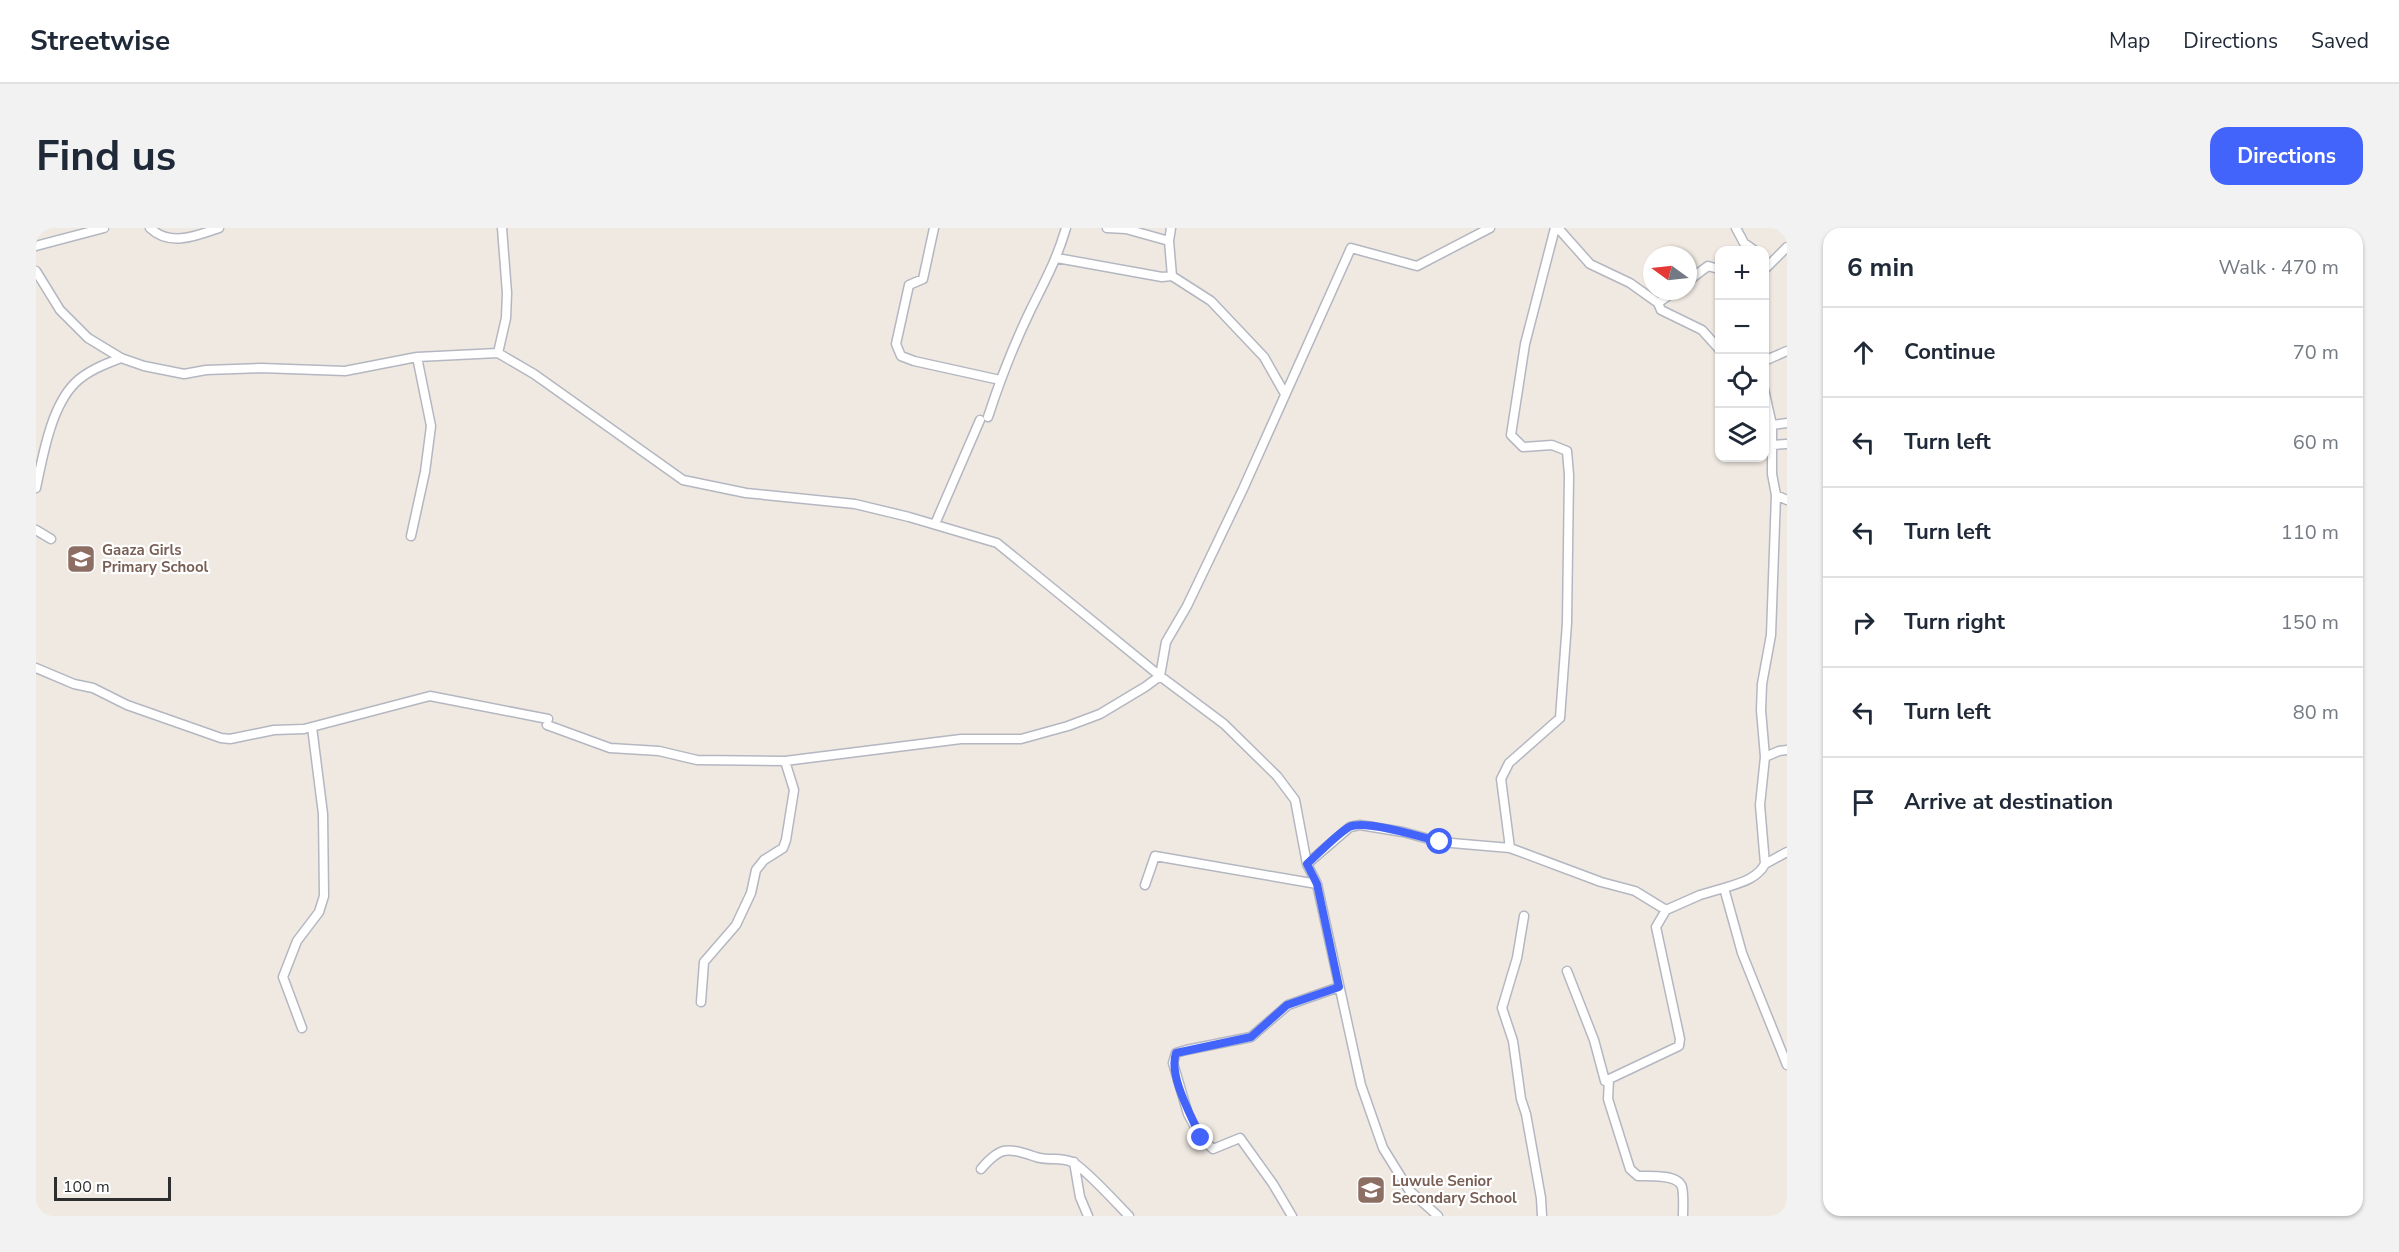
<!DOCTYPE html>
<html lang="en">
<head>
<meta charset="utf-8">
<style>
  body { margin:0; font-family:"Nunito Sans",sans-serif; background:#f2f2f3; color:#1f2937 }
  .controls { position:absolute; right:18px; top:18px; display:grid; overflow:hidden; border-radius:12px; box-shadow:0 2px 4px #0004 }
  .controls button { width:54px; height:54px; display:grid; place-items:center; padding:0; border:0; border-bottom:2px solid #e0e1e3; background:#fff; color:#1f2937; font:30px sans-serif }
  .compass { position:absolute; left:1607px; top:18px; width:54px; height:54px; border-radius:50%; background:#fff; box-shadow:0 2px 4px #0004; rotate:285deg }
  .scale { position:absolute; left:18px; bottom:15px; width:117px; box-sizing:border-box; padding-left:6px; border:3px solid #2e2e2e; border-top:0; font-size:16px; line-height:21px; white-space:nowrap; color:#2e2e2e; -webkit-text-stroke:4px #fff; paint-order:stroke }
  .stop { position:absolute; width:18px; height:18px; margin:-14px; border:4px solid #4264fb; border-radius:50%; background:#fff }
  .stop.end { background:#4264fb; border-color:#fff; box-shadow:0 2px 6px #0008 }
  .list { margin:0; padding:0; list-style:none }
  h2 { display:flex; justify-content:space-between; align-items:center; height:78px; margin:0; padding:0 24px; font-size:26px }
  h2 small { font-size:20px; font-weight:400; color:#747a83 }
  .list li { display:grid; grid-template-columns:39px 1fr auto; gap:18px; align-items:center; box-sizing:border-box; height:90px; padding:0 24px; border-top:2px solid #e0e1e3 }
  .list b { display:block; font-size:22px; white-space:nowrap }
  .list em { font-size:20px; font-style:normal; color:#747a83 }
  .icon { flex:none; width:33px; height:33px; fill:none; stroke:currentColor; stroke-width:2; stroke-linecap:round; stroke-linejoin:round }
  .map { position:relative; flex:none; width:1751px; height:988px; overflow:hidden; border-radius:18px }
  header { display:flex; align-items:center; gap:36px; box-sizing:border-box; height:84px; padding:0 30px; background:#fff; border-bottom:2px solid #e0e1e3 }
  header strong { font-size:28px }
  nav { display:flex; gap:33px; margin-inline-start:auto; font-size:21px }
  .intro { display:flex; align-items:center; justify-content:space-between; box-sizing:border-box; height:144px; padding:0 36px }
  h1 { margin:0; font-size:42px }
  .button { padding:15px 27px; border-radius:18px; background:#4264fb; color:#fff; font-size:21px; font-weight:700 }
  main { display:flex; gap:36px; padding:0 36px }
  aside { flex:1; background:#fff; border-radius:18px; box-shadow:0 2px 4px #0004 }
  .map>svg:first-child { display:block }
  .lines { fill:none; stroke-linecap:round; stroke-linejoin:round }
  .minor-casing { stroke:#b4b7c1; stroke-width:11 }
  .minor { stroke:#fff; stroke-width:8 }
  .route { stroke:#4264fb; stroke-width:8 }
  .labels { text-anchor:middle; stroke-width:4.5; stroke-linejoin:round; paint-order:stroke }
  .education-label { font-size:15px; font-weight:bold; fill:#785e54; stroke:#fff; text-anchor:start }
</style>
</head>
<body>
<header>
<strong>Streetwise</strong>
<nav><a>Map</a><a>Directions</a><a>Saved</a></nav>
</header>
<div class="intro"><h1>Find us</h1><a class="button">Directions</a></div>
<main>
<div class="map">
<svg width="1751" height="988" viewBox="0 0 1751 988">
  <rect width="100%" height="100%" fill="#efe9e1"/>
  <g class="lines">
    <g class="minor-casing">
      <path id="minor" d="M114,0C134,19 160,8 183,0
        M898,0L887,51L873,57L860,116L865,128L878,133L964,152
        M1071,0L1090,1L1133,13
        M1135,0L1133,13L1136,48
        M1522,0L1554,36L1594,55L1622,75
        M1700,0L1708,15L1718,22
        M0,18L68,0
        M1021,30L1126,49L1136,48L1175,73L1228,129L1249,166
        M1730,40L1751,19
        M0,43L24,82L52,110L85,130L108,138L148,146L170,142L225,140L309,143L381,129L462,125L498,146L647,252L710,265L819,276L873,289L961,315L1124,448L1188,496L1241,548L1259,572L1271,636L1281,656L1325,857L1347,920L1373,962L1402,988
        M1652,53L1672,38L1679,40
        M1639,63L1622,75L1625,82L1666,102L1684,122
        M462,125L470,90L471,65L466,0
        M1728,133L1751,123
        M1728,161L1736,197V246L1740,267L1735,407L1726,456L1725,482L1729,529L1724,577L1729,636C1721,651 1704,655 1688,660L1706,725L1751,837
        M952,189C964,152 978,116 995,81C1009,53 1021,31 1030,0
        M1736,197L1751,195
        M1736,217L1751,216
        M0,260C7,227 15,179 39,155C51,143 69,136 85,130
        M1740,267L1751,272
        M899,296L944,192
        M0,302L15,311
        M375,308L389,244L395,198L381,129
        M0,440L38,456L57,460L91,477L185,510L194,511L238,502L268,501L394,468L512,491
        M511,497L574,520L623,523L661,532L749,533L925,511H985L1032,498L1064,486L1109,459L1124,448L1130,414L1151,378L1207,261L1315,20L1381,38L1454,0
        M1729,529L1743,523L1751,522
        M1474,620L1465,551L1473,535L1524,490L1531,395L1533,247L1531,223L1516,217L1487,219L1475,207L1489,116L1519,0
        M1271,636L1314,599L1324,597L1367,604L1404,614L1474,620L1565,654L1599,663L1630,682
        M1729,636L1751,624
        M1109,657L1119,628L1281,656
        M1488,688L1481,730L1466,780L1477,813L1485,871L1490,886L1505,970L1506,988
        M1531,743L1558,812L1569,853L1573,852L1572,871L1594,941L1602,948C1613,948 1642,946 1646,959C1648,968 1647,979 1647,988
        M665,774L668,734L700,697L715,665L720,642L728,632L747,620L750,612L758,562L749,533
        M266,800L247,749L261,713L283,684L288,668L287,586L276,499
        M1569,853L1643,818L1644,811L1620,699L1630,682L1664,667L1688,660
        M1038,934L1044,969L1052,988
        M945,941C965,917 972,920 1000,929C1012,933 1025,929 1036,934C1048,939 1082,977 1093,988
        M1256,988L1237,956L1204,910L1177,921L1165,910L1152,886L1137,835L1140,825L1150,822L1215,809L1252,777L1303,759"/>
    </g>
    <use href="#minor" class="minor"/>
  </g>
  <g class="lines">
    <path class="route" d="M1165,910C1156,889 1132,848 1140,825L1215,809L1251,777L1303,759L1281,656L1271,636C1283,625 1300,607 1313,599C1328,591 1386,609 1404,614"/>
  </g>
  <defs>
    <g id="school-square" transform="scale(1.5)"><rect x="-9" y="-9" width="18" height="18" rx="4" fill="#8d6e63" stroke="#fff"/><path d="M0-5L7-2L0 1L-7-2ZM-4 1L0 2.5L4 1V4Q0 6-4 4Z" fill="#fff"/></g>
  </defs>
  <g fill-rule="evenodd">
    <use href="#school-square" x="45" y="331"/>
    <use href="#school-square" x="1335" y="962"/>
  </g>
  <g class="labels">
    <g class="education-label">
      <text x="66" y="327">Gaaza Girls<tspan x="66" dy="17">Primary School</tspan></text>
      <text x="1356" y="958">Luwule Senior<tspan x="1356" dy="17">Secondary School</tspan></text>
    </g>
  </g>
</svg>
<div class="controls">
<button>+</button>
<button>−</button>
<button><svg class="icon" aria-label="locate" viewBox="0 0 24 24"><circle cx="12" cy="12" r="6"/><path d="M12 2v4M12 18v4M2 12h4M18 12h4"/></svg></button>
<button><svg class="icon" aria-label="layers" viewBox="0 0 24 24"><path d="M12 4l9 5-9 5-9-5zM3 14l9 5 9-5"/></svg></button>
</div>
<svg class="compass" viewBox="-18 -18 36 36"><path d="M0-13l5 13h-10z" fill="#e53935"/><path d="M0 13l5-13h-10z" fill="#747a83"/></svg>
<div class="scale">100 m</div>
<div class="stop" style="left:1404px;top:614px"></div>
<div class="stop end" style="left:1165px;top:910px"></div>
</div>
<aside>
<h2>6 min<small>Walk · 470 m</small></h2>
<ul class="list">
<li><svg class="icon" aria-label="ahead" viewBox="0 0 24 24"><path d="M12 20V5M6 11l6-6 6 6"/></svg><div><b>Continue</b></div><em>70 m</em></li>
<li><svg class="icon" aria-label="left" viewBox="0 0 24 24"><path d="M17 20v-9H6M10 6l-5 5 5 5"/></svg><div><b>Turn left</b></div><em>60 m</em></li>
<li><svg class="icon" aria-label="left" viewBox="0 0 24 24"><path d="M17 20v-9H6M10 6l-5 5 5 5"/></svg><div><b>Turn left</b></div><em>110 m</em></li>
<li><svg class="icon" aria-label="right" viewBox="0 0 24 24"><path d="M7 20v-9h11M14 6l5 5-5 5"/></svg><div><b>Turn right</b></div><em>150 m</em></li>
<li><svg class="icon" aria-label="left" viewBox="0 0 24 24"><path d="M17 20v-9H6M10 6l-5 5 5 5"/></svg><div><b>Turn left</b></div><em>80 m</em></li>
<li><svg class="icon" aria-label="arrive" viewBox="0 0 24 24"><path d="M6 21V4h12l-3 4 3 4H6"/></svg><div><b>Arrive at destination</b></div></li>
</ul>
</aside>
</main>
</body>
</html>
